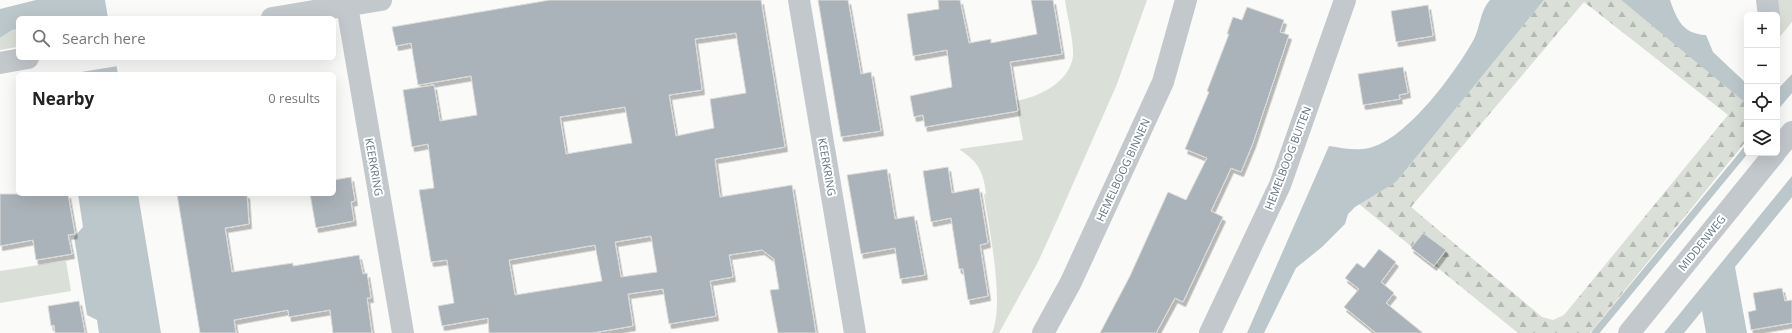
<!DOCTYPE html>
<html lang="en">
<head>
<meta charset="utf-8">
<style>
  body { margin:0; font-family:"Open Sans",sans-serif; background:#f6f6f6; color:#222 }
  .controls { position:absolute; right:12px; top:12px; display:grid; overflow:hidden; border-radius:6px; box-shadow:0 4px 16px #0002 }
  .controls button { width:36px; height:36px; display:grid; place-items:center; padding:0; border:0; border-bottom:1px solid #e0e0e0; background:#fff; color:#222; font:20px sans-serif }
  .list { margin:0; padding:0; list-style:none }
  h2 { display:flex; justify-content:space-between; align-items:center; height:52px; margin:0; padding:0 16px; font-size:17px }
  h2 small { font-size:13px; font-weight:400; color:#767676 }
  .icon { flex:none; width:22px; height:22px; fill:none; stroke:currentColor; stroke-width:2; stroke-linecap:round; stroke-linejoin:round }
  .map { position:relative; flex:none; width:1792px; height:333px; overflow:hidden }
  .search { position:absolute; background:#fff; box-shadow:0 4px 16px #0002; left:16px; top:16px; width:320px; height:44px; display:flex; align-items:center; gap:10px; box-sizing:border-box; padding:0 14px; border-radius:6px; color:#767676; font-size:15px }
  .panel { position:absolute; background:#fff; box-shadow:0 4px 16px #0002; left:16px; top:72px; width:320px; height:124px; border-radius:6px }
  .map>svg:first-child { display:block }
  .green { fill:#dadfd7 }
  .forest { fill:url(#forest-firs); fill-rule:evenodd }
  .water { fill:#bbc7cb }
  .pier { fill:#fafaf8 }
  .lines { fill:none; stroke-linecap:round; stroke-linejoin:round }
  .stream { stroke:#bbc7cb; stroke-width:7 }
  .building { fill:#aab3b9; stroke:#dcdcda; fill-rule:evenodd; filter:url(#shadow) }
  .minor { stroke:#c3c8cc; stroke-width:22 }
  .labels { text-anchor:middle; stroke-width:4; stroke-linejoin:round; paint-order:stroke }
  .street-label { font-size:11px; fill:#657683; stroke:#fff }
</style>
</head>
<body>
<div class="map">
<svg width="1792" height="333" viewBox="0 0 1792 333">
  <defs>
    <pattern id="forest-firs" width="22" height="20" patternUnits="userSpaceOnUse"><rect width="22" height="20" fill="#dadfd7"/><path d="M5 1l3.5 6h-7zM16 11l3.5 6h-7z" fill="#b4b9b4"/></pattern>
    <filter id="shadow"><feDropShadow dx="2.5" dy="4.5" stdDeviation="0" flood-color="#0004"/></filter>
  </defs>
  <rect width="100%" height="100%" fill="#fafaf8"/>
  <path class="green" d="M1065,0H1147L1117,84L1058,218L1038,262L999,333H992C1005,305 989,227 984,195L986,193C983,170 978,162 959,149L1023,140L1016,101C1039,97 1070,82 1073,56C1074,42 1067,15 1065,0Z
    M1772,0H1792V22L1778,39L1777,15Z
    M18,29V41H16L17,47L0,50V38L12,30Z
    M66,261L71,291L0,303V271Z"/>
  <path class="forest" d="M1544,0H1621L1747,103V140L1590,333H1518L1359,204L1396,182ZM1584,2L1728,115L1564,315L1553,320L1542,317L1411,207Z"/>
  <path class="water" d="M36,0H105L108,18H18V29L12,30L0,38V9Z
    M1490,0H1544L1396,182L1355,207L1348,214L1345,224L1322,247L1296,268L1264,333H1247L1329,146C1342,148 1356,151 1369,148C1406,140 1456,72 1474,39C1480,27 1480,11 1490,0Z
    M1621,0H1670C1677,20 1683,34 1706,35L1713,52L1747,84V104Z
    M115,58L118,74H57Z
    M1792,74V93L1777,111V90Z
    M1792,176V197L1735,267L1747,333H1706L1702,311L1684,333H1664Z
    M78,194H138L161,333H99L97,320L87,315L74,237L83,227Z"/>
  <path class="pier" d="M52,58H117L118,66L69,74H55Z"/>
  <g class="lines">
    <path class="stream" d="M1595,333L1747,149"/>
  </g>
  <path class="building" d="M550,0H761L785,147L715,159L720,197L792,185L816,333H778L770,290L779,289L774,259L762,250L729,255L733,277L710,281L716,316L669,324L663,289L628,294L633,326L592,333H489L488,318L442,326L438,306L454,303L447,260L431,262L419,190L434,188L428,144L412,147L403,90L434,85L440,121L477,115L471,76L418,85L411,43L396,46L392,27ZM736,33L746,93L710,99L714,128L676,136L669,95L702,90L695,39ZM625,107L632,143L566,154L560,117ZM651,236L657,272L621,277L615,242ZM595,245L602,281L515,295L509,260Z
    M818,0H848L861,74L871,72L881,131L841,137Z
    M938,0H960L969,43L991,39V43L1037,34L1031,0H1053L1062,54L1010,62L1018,111L925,127L923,115L914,117L910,96L952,87L947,50L913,56L907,14L939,9Z
    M1428,5L1433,36L1396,42L1391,11Z
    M1247,7L1284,20L1280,32L1289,35L1253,143L1241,172L1231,168L1211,211L1223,217L1183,302L1175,298L1156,333H1100L1130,276L1168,192L1186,200L1207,158L1185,149L1209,92L1207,91L1229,34H1227L1233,17L1242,20Z
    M1403,67L1408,93L1399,95L1400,99L1363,105L1358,74Z
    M948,167L952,193L979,188L988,243L980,245L988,296L968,300L963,269H959L951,218L931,222L923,171Z
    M887,169L895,219L914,216L925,275L900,279L895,248L861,254L847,175Z
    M351,177L355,201L351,202L354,221L316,228L310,194H334V180Z
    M0,194H68L75,234L68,235L72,254L36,260L33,240L0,246Z
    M177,194H247L249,224L225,228L232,272L293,263V266L359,255L363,274L367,273L369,285L371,298H367L372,333H333L330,310L289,317L288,310L234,320L236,333H200Z
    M1423,233L1446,250L1434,266L1411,248Z
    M1379,249L1396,262L1381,282L1394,293L1386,303L1423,333H1376L1344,307L1359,289L1345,278L1357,263L1364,268Z
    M1782,288L1785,301L1792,300V323L1751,330L1748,312L1756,310L1753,293Z
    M79,301L85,333H55L54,325L51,326L48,306Z"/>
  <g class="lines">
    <path class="minor" d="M346,0L403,333
      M799,0L855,333
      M1767,0L1769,15
      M272,18L381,0
      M0,63L28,58
      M1777,150L1792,132
      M1043,333L1071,282L1163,82L1186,0
      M1210,333L1280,185L1345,0
      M1629,333L1775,153"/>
  </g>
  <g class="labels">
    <g class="street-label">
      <text transform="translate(1288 158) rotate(-69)" y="4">HEMELBOOG BUITEN</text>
      <text transform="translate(374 167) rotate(80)" y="4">KEERKRING</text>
      <text transform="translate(827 167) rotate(80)" y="4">KEERKRING</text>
      <text transform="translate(1123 170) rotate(-65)" y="4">HEMELBOOG BINNEN</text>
      <text transform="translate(1702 243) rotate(-51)" y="4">MIDDENWEG</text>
    </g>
  </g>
</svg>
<div class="controls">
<button>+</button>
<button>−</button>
<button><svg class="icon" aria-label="locate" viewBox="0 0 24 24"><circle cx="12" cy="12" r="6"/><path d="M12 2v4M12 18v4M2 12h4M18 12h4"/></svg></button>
<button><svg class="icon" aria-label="layers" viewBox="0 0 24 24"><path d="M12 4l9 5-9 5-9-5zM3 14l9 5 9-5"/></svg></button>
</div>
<div class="search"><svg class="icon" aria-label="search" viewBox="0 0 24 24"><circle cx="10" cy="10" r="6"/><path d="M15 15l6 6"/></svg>Search here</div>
<section class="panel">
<h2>Nearby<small>0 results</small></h2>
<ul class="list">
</ul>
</section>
</div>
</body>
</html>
